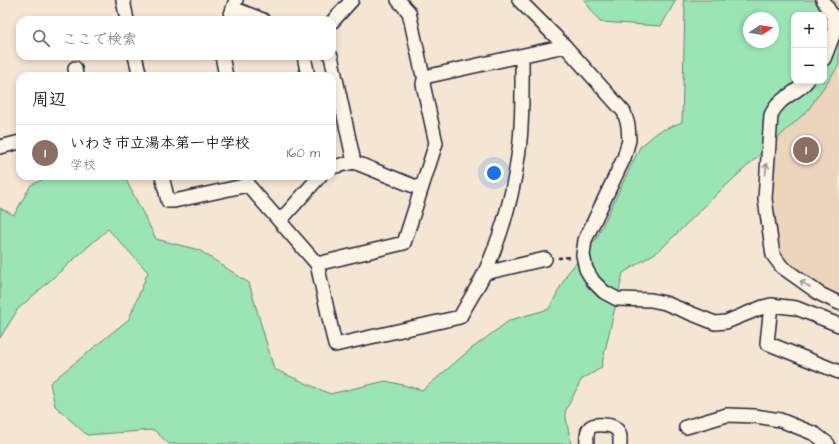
<!DOCTYPE html>
<html lang="ja">
<head>
<meta charset="utf-8">
<style>
  body { margin:0; font-family:"Architects Daughter","Klee One",sans-serif; background:#f2f2f2; color:#222 }
  .controls { position:absolute; right:12px; top:12px; display:grid; overflow:hidden; border-radius:8px; box-shadow:0 2px 6px #0003 }
  .controls button { width:36px; height:36px; display:grid; place-items:center; padding:0; border:0; border-bottom:1px solid #e0e0e0; background:#fff; color:#222; font:20px sans-serif }
  .compass { position:absolute; left:743px; top:12px; width:36px; height:36px; border-radius:50%; background:#fff; box-shadow:0 2px 6px #0003; rotate:78deg }
  .you { position:absolute; left:494px; top:173px; width:14px; height:14px; margin:-10px; border:3px solid #fff; border-radius:50%; background:#1a73e8; box-shadow:0 0 0 6px #1a73e833 }
  .badge { display:grid; place-items:center; width:26px; height:26px; border-radius:50%; background:#111827; color:#fff; font-size:13px; font-weight:700 }
  .pin { position:absolute; translate:-50% -50%; border:2px solid #fff; box-shadow:0 1px 4px #0006 }
  .list { margin:0; padding:0; list-style:none }
  h2 { display:flex; justify-content:space-between; align-items:center; height:52px; margin:0; padding:0 16px; font-size:17px }
  h2 small { font-size:13px; font-weight:400; color:#767676 }
  .list li { display:grid; grid-template-columns:26px 1fr auto; gap:12px; align-items:center; box-sizing:border-box; height:56px; padding:0 16px; border-top:1px solid #e0e0e0 }
  .list b { display:block; font-size:15px; white-space:nowrap }
  .list p { margin:0; font-size:13px; white-space:nowrap; color:#767676 }
  .list em { font-size:13px; font-style:normal; color:#767676 }
  .icon { flex:none; width:22px; height:22px; fill:none; stroke:currentColor; stroke-width:2; stroke-linecap:round; stroke-linejoin:round }
  .map { position:relative; flex:none; width:839px; height:444px; overflow:hidden }
  .search { position:absolute; background:#fff; box-shadow:0 2px 6px #0003; left:16px; top:16px; width:320px; height:44px; display:flex; align-items:center; gap:10px; box-sizing:border-box; padding:0 14px; border-radius:12px; color:#767676; font-size:15px }
  .panel { position:absolute; background:#fff; box-shadow:0 2px 6px #0003; left:16px; top:72px; width:320px; height:108px; border-radius:12px }
  .map>svg:first-child { display:block }
  .built { fill:#edd4bd }
  .green { fill:#9be5b4; stroke:#5e8478; fill-rule:evenodd }
  .lines { fill:none; stroke-linecap:round; stroke-linejoin:round }
  .minor-casing { stroke:#22223b; stroke-width:16 }
  .path { stroke:#22223b; stroke-width:2.5; stroke-dasharray:4 3; stroke-linecap:butt }
  .minor { stroke:#fcf5e5; stroke-width:13 }
  .oneway { stroke:#9a9698 }
</style>
</head>
<body>
<div class="map">
<svg width="839" height="444" viewBox="0 0 839 444">
  <rect width="100%" height="100%" fill="#f5e6d3"/>
  <filter id="ink" filterUnits="userSpaceOnUse"><feTurbulence type="fractalNoise" baseFrequency=".025" numOctaves="2"/><feDisplacementMap in="SourceGraphic" scale="8" xChannelSelector="R" yChannelSelector="G"/><feConvolveMatrix kernelMatrix="1 2 1 2 8 2 1 2 1" color-interpolation-filters="sRGB"/></filter>
  <g filter="url(#ink)">
    <path class="built" d="M827,0H839V303L790,282L778,266L769,182L776,118L824,81Z"/>
    <path class="green" d="M584,0H676L661,26L600,22Z
      M683,0H833L839,24V65L808,110L718,193L660,250L623,273L601,368L581,380L565,412L571,444H169L154,430L87,435L55,406L50,383L129,319L148,272L108,229L18,309L0,338V208L14,215L31,185L50,176H124L156,239L199,250L249,283L274,369L330,394L386,381L423,390L471,349L510,320L549,309L567,274L596,239L640,147L658,132L682,122L685,9ZM794,15H824V81H794ZM749,18H773V42H749Z"/>
    <g class="lines">
      <g class="minor-casing">
        <path id="minor" d="M123,0L127,20
          M398,0L409,12L422,72L425,75L423,84L436,143L404,243L317,264L335,345L460,317C468,302 478,287 485,272C502,234 514,191 519,150C523,119 522,87 522,56
          M519,0L565,46L624,112L628,125L629,140L624,158L585,240L583,255L586,269L593,281L604,292L617,299L651,300L665,303L715,323L726,322L763,307L771,305L796,308L839,325
          M823,0L833,17L834,33L824,59
          M233,8L263,20
          M229,20L236,0
          M332,22L352,0
          M135,56L140,76
          M222,56L226,76
          M304,56L308,76
          M331,56L354,162
          M75,68L76,76
          M425,75L429,76L565,46
          M807,81C795,95 780,96 771,115L765,199L773,255L782,267L820,294L839,303
          M0,147L20,142
          M332,167L354,162L421,189
          M162,176L168,201H174L248,185
          M247,176L248,185L317,264
          M280,221L320,176
          M485,273L545,259
          M771,305L767,343L839,372
          M686,427L727,415L755,416L780,420L815,434L828,444
          M587,444C586,430 588,423 604,425C608,425 613,426 616,429C621,433 620,439 620,444"/>
      </g>
      <path class="path" d="M558,258L571,257"/>
      <use href="#minor" class="minor"/>
    </g>
    <defs><path id="oneway-shaft" d="M-6 0H5M1.5-3L5.5 0L1.5 3" fill="none" stroke-width="1.6" stroke-linecap="round" stroke-linejoin="round"/></defs>
    <g class="oneway">
      <use href="#oneway-shaft" transform="translate(766 169) rotate(-85)"/>
      <use href="#oneway-shaft" transform="translate(805 284) rotate(-145)"/>
    </g>
  </g>
</svg>
<div class="controls">
<button>+</button>
<button>−</button>
</div>
<svg class="compass" viewBox="-18 -18 36 36"><path d="M0-13l5 13h-10z" fill="#e53935"/><path d="M0 13l5-13h-10z" fill="#767676"/></svg>
<div class="you"></div>
<div class="pin badge" style="left:806px;top:150px;background:#8d6e63">1</div>
<div class="search"><svg class="icon" aria-label="search" viewBox="0 0 24 24"><circle cx="10" cy="10" r="6"/><path d="M15 15l6 6"/></svg>ここで検索</div>
<section class="panel">
<h2>周辺<small></small></h2>
<ul class="list">
<li><span class="badge" style="background:#8d6e63">1</span><div><b>いわき市立湯本第一中学校</b><p>学校</p></div><em>160 m</em></li>
</ul>
</section>
</div>
</body>
</html>
